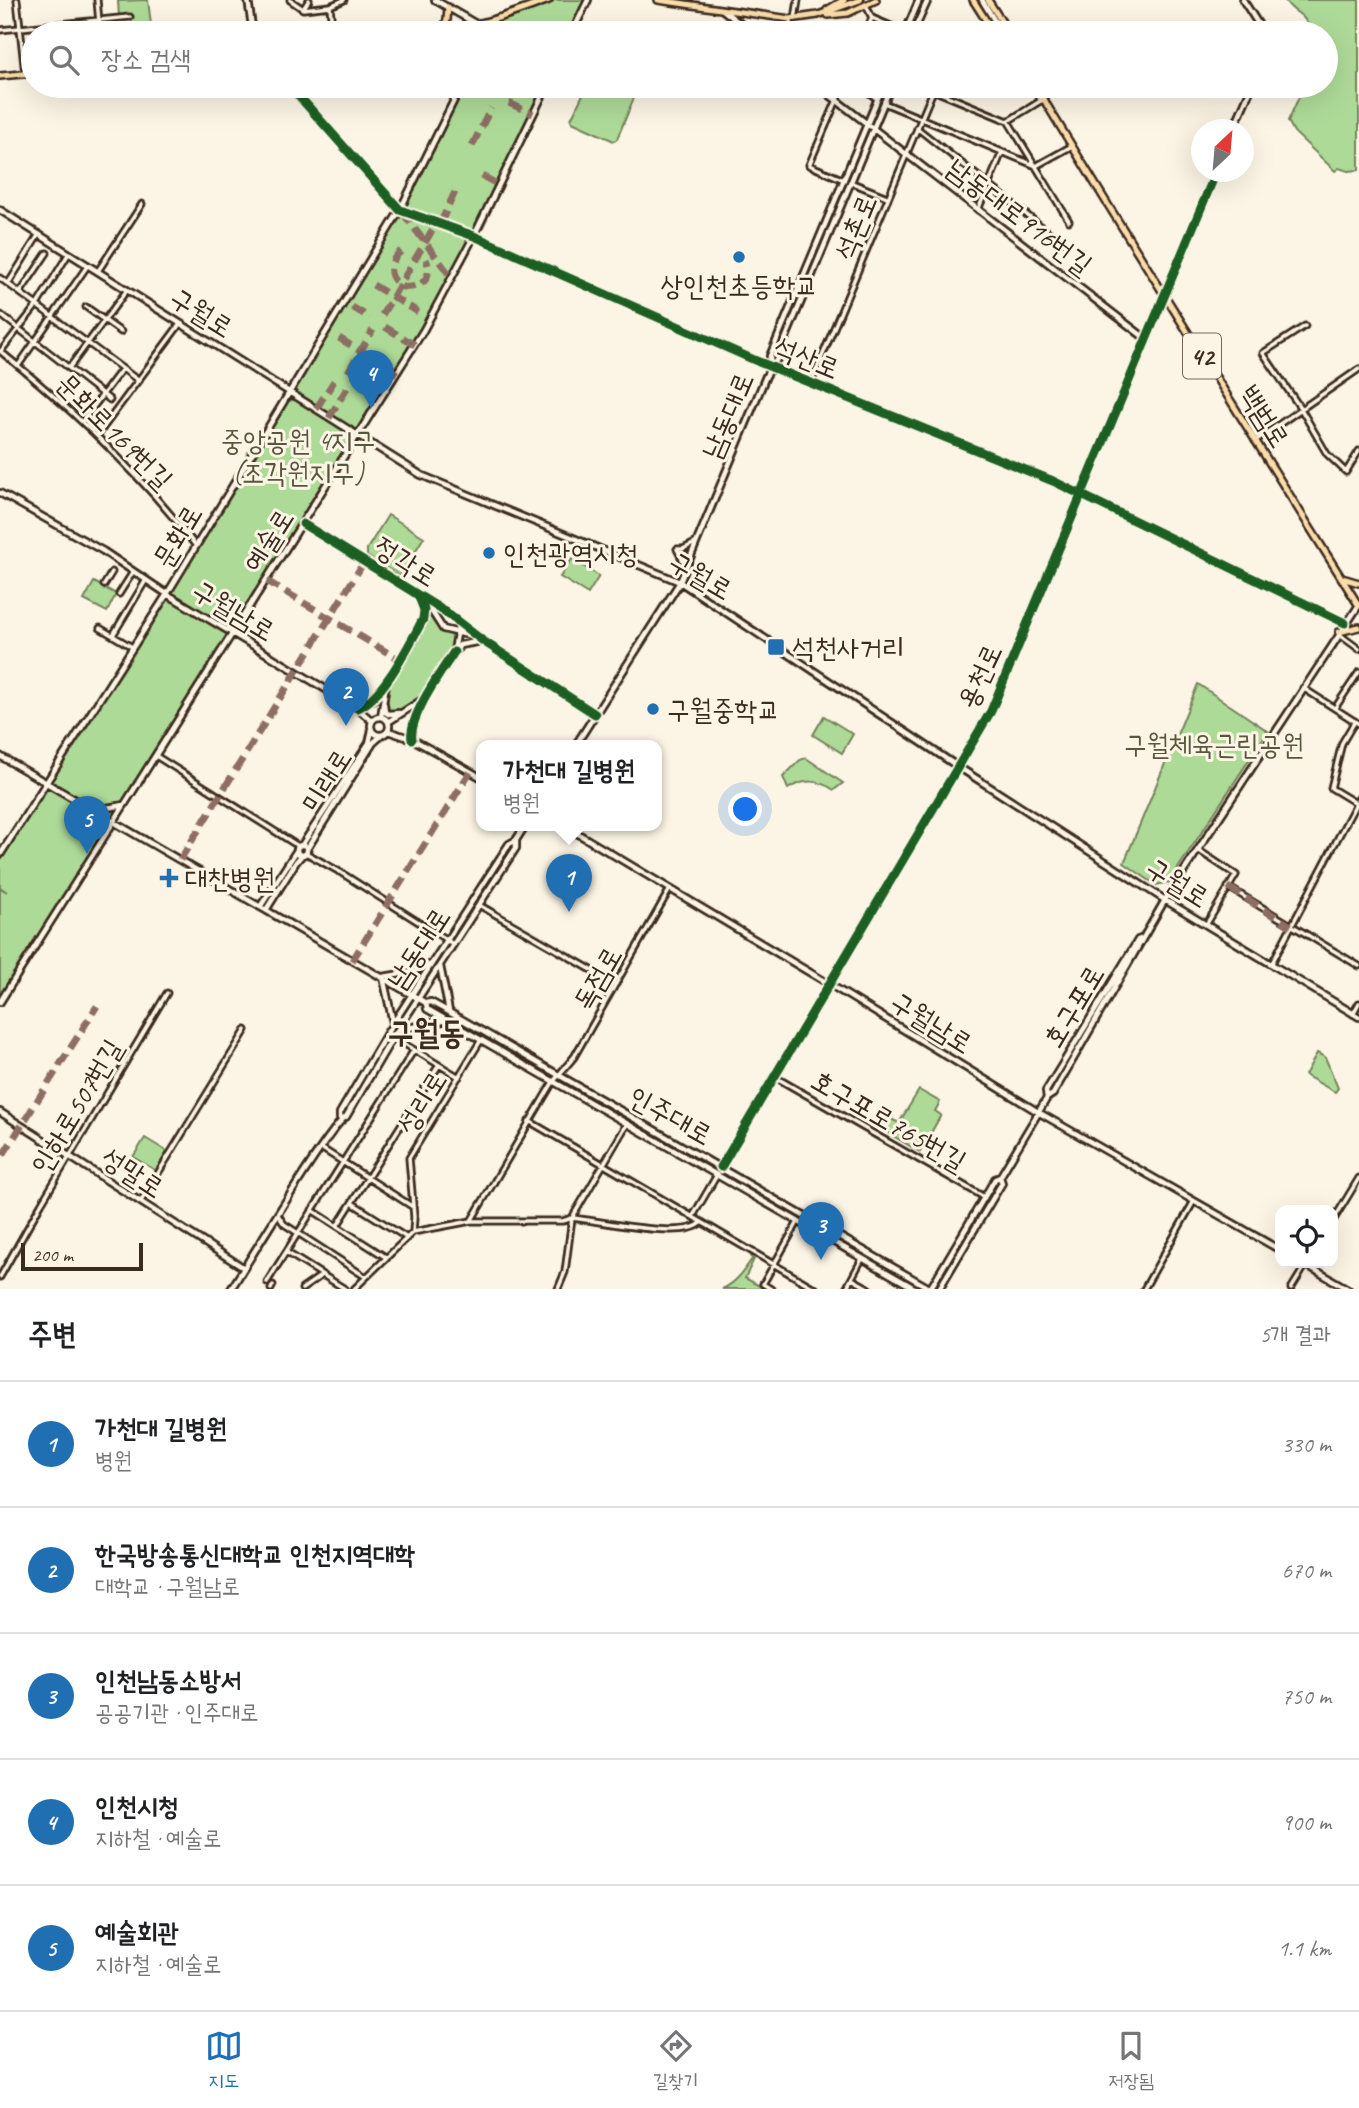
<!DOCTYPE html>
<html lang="ko">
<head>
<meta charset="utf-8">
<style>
  body { margin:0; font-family:Caveat,"Poor Story",sans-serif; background:#f2f2f2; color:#202124 }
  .controls { position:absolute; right:21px; bottom:21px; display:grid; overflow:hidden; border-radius:14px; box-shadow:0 7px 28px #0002 }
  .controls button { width:63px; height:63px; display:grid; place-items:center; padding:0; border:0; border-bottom:2px solid #e0e0e0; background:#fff; color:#202124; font:35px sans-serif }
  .compass { position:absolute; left:1191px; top:119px; width:63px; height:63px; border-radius:50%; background:#fff; box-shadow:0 7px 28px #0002; rotate:26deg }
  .scale { position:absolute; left:21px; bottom:18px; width:122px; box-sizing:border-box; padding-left:7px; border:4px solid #3b2a1e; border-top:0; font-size:19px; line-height:24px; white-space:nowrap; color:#3b2a1e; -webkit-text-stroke:5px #fcf5e5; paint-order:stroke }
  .you { position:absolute; left:746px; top:810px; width:24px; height:24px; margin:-18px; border:5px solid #fff; border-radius:50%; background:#1a73e8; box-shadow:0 0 0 10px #1a73e833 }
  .badge { display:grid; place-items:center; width:46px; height:46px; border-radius:50%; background:#1f6fb2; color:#fff; font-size:23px; font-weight:700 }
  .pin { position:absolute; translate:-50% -58px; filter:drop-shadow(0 2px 4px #0008) }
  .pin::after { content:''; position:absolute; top:37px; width:24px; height:21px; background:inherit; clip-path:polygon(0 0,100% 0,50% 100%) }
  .popup { position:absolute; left:476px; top:740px; width:186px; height:91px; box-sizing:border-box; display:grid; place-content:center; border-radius:14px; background:#fff; filter:drop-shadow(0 2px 5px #0005); font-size:23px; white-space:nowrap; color:#757577 }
  .popup b { font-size:26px; color:#202124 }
  .popup::after { content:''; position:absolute; left:50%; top:100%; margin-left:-14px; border:14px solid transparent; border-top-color:#fff }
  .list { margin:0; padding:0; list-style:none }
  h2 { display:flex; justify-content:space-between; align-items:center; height:91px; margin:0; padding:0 28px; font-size:30px }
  h2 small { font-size:23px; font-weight:400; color:#757577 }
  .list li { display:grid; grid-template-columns:46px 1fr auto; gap:21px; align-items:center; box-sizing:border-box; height:126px; padding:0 28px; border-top:2px solid #e0e0e0 }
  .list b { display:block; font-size:26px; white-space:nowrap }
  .list p { margin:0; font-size:23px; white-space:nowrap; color:#757577 }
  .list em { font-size:23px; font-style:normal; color:#757577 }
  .icon { flex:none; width:38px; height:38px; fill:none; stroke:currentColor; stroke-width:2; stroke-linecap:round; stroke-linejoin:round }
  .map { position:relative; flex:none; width:1359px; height:1289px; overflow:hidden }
  .search { position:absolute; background:#fff; box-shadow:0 7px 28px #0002; left:21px; right:21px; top:21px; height:77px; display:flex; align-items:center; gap:18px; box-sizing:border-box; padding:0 24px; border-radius:38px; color:#757577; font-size:26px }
  .sheet { height:721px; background:#fff }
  nav { display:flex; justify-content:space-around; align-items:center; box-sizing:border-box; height:98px; border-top:2px solid #e0e0e0; background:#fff; font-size:19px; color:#757577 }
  nav a { display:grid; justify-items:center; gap:4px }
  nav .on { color:#1f6fb2 }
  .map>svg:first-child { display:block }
  .green { fill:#aeda98; stroke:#74825b; stroke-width:2 }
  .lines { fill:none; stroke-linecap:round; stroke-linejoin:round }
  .street-casing { stroke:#3b2a1e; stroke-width:9 }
  .secondary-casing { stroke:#3b2a1e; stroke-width:10 }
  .primary-casing { stroke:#3b2a1e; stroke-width:10 }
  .street { stroke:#fcf5e5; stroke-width:3.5 }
  .secondary { stroke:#fcf5e5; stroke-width:4.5 }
  .primary { stroke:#fbdcab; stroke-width:5 }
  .quiet { stroke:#8d6e63; stroke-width:7; stroke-dasharray:14 7; stroke-linecap:butt }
  .cycleway-casing { stroke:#fcf5e5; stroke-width:13 }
  .cycleway { stroke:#1b5e20; stroke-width:9 }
  .poi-dot { fill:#1f6fb2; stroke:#fcf5e5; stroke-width:2.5 }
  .labels { text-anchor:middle; stroke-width:6; stroke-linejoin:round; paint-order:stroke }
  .shield { fill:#fcf5e5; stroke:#75675a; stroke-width:2 }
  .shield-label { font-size:26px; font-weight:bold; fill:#3b2a1e }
  .street-label { font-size:28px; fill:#3b2a1e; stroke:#fcf5e5 }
  .poi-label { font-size:28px; fill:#3b2a1e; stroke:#fcf5e5; text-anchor:start }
  .park-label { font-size:28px; fill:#58563c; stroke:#fcf5e5 }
  .quarter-label { font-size:32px; font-weight:bold; fill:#3b2a1e; stroke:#fcf5e5 }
</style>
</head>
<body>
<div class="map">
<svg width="1359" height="1289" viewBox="0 0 1359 1289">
  <rect width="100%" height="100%" fill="#fcf5e5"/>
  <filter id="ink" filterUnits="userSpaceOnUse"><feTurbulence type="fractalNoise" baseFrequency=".0143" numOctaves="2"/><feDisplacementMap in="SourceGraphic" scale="14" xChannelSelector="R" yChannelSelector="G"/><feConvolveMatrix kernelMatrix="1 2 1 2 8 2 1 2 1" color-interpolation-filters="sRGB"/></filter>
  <g filter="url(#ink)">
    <path class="green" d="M148,0L152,33H133L131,16L119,17L118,1Z
      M551,0H586L572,33H487L493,21Z
      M1285,0H1359V170L1348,171L1339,168L1335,171L1294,132L1288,121L1304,86H1326V33H1310C1307,12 1292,14 1285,0Z
      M461,86H547L477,230L464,233L468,247L432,316L363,430L352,431L359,436L0,1002V888L7,892L0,887V859L46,785L71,796L49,781L167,597H172L171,588L284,402L298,399L295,384L395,218L407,212L403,205Z
      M587,86H625L635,90L636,93L617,139L614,141L572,122L571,119Z
      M388,515L424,537L400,576L367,556V549Z
      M572,559L599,576L588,594L560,577Z
      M94,582L116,594L107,612L84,600Z
      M435,614L443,629L458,632L454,652L425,698L393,713L387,709L390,676L421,624Z
      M1198,684L1268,731L1169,882L1156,885L1124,863Z
      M824,716L853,734L842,753L813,735Z
      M806,758L843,783L834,790C818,779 804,779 788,789L783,777L800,760Z
      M1317,1053L1325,1057L1338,1088L1335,1092L1305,1075Z
      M919,1090L940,1102L935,1111L941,1115L920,1152L880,1128L884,1121L889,1118L899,1123Z
      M145,1138L168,1152L157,1171L133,1157Z
      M751,1255L755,1257L745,1278L765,1289H722C736,1283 743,1272 752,1259Z"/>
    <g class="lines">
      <g class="street-casing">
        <path id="street" d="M17,0L25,74
          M97,0L100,33
          M290,0L303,9
          M309,0L303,9L330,6
          M872,18L905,32
          M790,19L793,33
          M795,19L798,0
          M332,28L330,6L344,0
          M0,30L130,17
          M865,33L872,18L866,5
          M843,86L809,165L844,180
          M861,86L877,99
          M933,90L1008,121
          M884,103L1036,166L1072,146
          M1008,121L1069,221
          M1008,121L1042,100
          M917,128L1061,242
          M850,182L887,197
          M978,210L1002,152
          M98,271L142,204
          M0,278L139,381
          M8,284L39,234
          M20,293L47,253
          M86,307L121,332
          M1,315L110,400
          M1305,326L1263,353L1301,409L1327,454L1346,472L1359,451
          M0,351C72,409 140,473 196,546
          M1,351L37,305L69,253
          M18,366L88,265
          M69,368L127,290
          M811,383L935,86
          M82,422L122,369
          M97,436L180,324
          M1255,441L1359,369
          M686,567L677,549H683L695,543
          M104,585L112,572
          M119,594L133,572
          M100,628L132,647
          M113,635L146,580
          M1340,635L1359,649
          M1303,688L1359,724
          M1335,708L1359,672
          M1355,721L1342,743L1331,788L1359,805
          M156,756L298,846
          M1198,850L1236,875L1206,925
          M306,853L340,872L453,944
          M1228,887L1359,966
          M479,905L616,984
          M1272,963L1359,798
          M1353,1014L1359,1003
          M393,1037L459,1077
          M775,1077L984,1197
          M529,1121L816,1289
          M321,1148L413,1207
          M141,1201L246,1030
          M352,1203L407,1238
          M312,1210L387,1258
          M278,1215L284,1224L366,1277
          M693,1216L717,1175
          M471,1221L553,1082L574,1057L670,889
          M1333,1221L1359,1178
          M337,1226L439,1065
          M413,1232L471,1221H563L572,1218C597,1220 686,1241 702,1222
          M286,1252L345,1289
          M0,1277L41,1204L167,993
          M852,1279L870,1289
          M267,1282L414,1050
          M271,1289L273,1285
          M302,1289L322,1275
          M354,1289L413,1232L414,1217L409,1158L481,1040
          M558,1289L565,1272L572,1218L627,1124
          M771,1289L763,1284L798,1222
          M846,1289L862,1259
          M1144,1289L1194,1201
          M1291,1289L1307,1263"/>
      </g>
      <g class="secondary-casing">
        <path id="secondary" d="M248,0L253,33
          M435,0L478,25L479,33
          M982,0L1002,33
          M1243,0L1264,33
          M723,10L752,33
          M572,33L588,0
          M905,33L919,0
          M913,33L928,0
          M290,86L400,210L474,236L759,362L1053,481L1345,623
          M818,86L1145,338
          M1233,130L1252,86
          M0,210L421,475L680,582L957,766L1165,900L1359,1017
          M770,367V356L883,86
          M0,493L103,551L167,594L357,708L372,721
          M303,524L444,611L483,641L595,714
          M427,604L443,629L476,637
          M454,651L459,622
          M384,704L385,712L388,714L399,713
          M357,708L373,700L385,682
          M371 726a9 9 0 1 1 18 0a9 9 0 1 1-18 0Z
          M381,717L386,684L423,619L424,610L419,597
          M388,722L425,698L460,645L482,641
          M388,731L412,739L482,778
          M412,739L411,731L424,701
          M575,746L680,582L766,376L777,359L891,86
          M0,756L426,1003L431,1002L449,1012L931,1289
          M95,810L124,805
          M565,826L829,984L1038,1112L1280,1250
          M297 850a5 5 0 1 1 10 0a5 5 0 1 1-10 0Z
          M302,845L369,743L372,730
          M307,849L373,743L382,735
          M0,855L167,594L400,210L461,86
          M260,907L297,850
          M266,910L296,862L302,855
          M440,966L449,1011
          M0,1002L423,331L474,236L547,86
          M426,1003L427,1009L916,1289
          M393,1023L383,977L413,972L431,964
          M398,1030L448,1020
          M1047,1098L1046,1091L1138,940L1141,939
          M0,1112L244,1268
          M340,1118V1113L387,1033L509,844L516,840
          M721,1167L991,711L1216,172
          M1303,1263L1348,1289
          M231,1289C246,1266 332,1122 346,1117L393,1037L516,848V840L525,826
          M930,1289L995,1179L1000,1177L1047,1098L1053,1094L1165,900L1359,605
          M939,1289L1002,1183L1000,1177"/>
      </g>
      <g class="primary-casing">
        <path id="primary" d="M658,0L790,19L818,15L860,0
          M973,0L994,33
          M988,0L1009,33
          M827,10L844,0
          M828,15L848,13L876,0
          M442,32L447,20L448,7
          M427,33C471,29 509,15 549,0
          M0,76L33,73
          M1030,86L1042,100
          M1038,86L1047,105L1105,200L1359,606
          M1342,578L1359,583
          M1339,632L1359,627"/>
      </g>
      <use href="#street" class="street"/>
      <use href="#secondary" class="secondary"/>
      <use href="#primary" class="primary"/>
      <path class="quiet" d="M475,86L485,91
        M509,103L533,114
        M472,146L491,108
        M482,176L499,185
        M402,212L452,278
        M440,224L456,190
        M401,251C388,262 386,278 403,287C421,289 434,278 426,259
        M373,285L418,312
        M352,307L370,318
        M382,315L437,222
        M385,327L415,345
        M339,338L397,374
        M348,372L373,330
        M316,409L334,381
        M329,418L347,388
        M267,581L400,660
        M180,860L364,562
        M1228,887L1291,926
        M352,961L470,772
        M3,1155L97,1006"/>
      <g class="cycleway-casing">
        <path id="cycleway" d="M290,86L400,210L474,236L759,362L1053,481L1345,623
          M303,524L444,611L483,641L595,714
          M357,708C382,700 410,643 423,619L424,610L419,597
          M412,739C408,717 442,671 454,652
          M721,1167L991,711L1216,172"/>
      </g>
      <use href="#cycleway" class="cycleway"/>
    </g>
  </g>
  <g class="poi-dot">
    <circle cx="739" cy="257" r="7"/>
    <circle cx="489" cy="553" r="7"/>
    <rect x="767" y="638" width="18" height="18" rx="3.5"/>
    <circle cx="653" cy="709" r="7"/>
    <path d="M165.5 867.5h7v7h7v7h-7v7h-7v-7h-7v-7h7z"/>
  </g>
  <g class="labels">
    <rect class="shield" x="1183" y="333.5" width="38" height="45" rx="5"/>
    <g class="shield-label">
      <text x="1202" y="365">42</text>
    </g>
    <g class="street-label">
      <text transform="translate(1020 216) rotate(37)" y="10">남동대로916번길</text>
      <text transform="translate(855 227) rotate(-68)" y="10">석촌로</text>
      <text transform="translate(202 312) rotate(32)" y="10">구월로</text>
      <text transform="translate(807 357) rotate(22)" y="10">석산로</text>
      <text transform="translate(727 415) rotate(-67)" y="10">남동대로</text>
      <text transform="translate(1265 416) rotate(58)" y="10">백범로</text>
      <text transform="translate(115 431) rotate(45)" y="10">문화로169번길</text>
      <text transform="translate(177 536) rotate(-59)" y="10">문화로</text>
      <text transform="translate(268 540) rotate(-58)" y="10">예술로</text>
      <text transform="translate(406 561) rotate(32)" y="10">정각로</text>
      <text transform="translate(701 575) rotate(30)" y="10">구월로</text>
      <text transform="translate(234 610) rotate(31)" y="10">구월남로</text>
      <text transform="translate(979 676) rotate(-65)" y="10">용천로</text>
      <text transform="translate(326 780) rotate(-58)" y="10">미래로</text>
      <text transform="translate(1178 882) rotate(32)" y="10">구월로</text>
      <text transform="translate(418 948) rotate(-57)" y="10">남동대로</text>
      <text transform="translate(597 978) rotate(-60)" y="10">독점로</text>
      <text transform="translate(1073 1006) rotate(-59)" y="10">호구포로</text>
      <text transform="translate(932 1022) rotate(32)" y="10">구월남로</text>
      <text transform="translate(421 1102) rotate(-58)" y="10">성리로</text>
      <text transform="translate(76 1106) rotate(-59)" y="10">인하로507번길</text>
      <text transform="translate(671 1115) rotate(29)" y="10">인주대로</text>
      <text transform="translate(889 1120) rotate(30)" y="10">호구포로765번길</text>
      <text transform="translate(133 1172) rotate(33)" y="10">성말로</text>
    </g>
    <g class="poi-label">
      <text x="739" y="295" text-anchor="middle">상인천초등학교</text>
      <text x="503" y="563">인천광역시청</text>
      <text x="792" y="657">석천사거리</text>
      <text x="667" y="719">구월중학교</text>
      <text x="185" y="888">대찬병원</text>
    </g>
    <g class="park-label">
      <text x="298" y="450">중앙공원 4지구<tspan x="298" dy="32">(조각원지구)</tspan></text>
      <text x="1214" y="754">구월체육근린공원</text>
    </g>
    <g class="quarter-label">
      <text x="426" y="1043">구월동</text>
    </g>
  </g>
</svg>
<div class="controls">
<button><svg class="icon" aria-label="locate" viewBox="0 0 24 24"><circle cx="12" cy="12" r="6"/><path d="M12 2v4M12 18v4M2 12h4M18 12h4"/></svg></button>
</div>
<svg class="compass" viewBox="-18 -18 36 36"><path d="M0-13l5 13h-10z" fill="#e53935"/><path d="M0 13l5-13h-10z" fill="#757577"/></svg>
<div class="scale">200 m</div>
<div class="you"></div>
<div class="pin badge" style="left:569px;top:912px">1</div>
<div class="popup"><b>가천대 길병원</b>병원</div>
<div class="pin badge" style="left:346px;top:726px">2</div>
<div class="pin badge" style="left:821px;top:1260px">3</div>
<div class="pin badge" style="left:371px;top:408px">4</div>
<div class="pin badge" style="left:87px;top:854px">5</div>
<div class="search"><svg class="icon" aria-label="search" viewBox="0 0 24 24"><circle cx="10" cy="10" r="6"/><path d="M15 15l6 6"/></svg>장소 검색</div>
</div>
<section class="sheet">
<h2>주변<small>5개 결과</small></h2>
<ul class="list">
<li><span class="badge">1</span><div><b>가천대 길병원</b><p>병원</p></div><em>330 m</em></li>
<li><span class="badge">2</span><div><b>한국방송통신대학교 인천지역대학</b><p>대학교 · 구월남로</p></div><em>670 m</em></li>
<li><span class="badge">3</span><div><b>인천남동소방서</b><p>공공기관 · 인주대로</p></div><em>750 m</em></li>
<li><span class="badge">4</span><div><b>인천시청</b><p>지하철 · 예술로</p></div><em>900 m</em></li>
<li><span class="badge">5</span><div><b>예술회관</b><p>지하철 · 예술로</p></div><em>1.1 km</em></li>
</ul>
</section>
<nav>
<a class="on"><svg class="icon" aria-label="map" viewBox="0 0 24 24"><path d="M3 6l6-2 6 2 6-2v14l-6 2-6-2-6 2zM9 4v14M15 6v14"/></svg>지도</a>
<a><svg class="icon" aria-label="directions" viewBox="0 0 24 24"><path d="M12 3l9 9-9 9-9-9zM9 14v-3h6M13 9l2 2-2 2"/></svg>길찾기</a>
<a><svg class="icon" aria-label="saved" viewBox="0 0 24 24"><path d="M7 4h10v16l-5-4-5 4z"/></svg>저장됨</a>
</nav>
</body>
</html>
